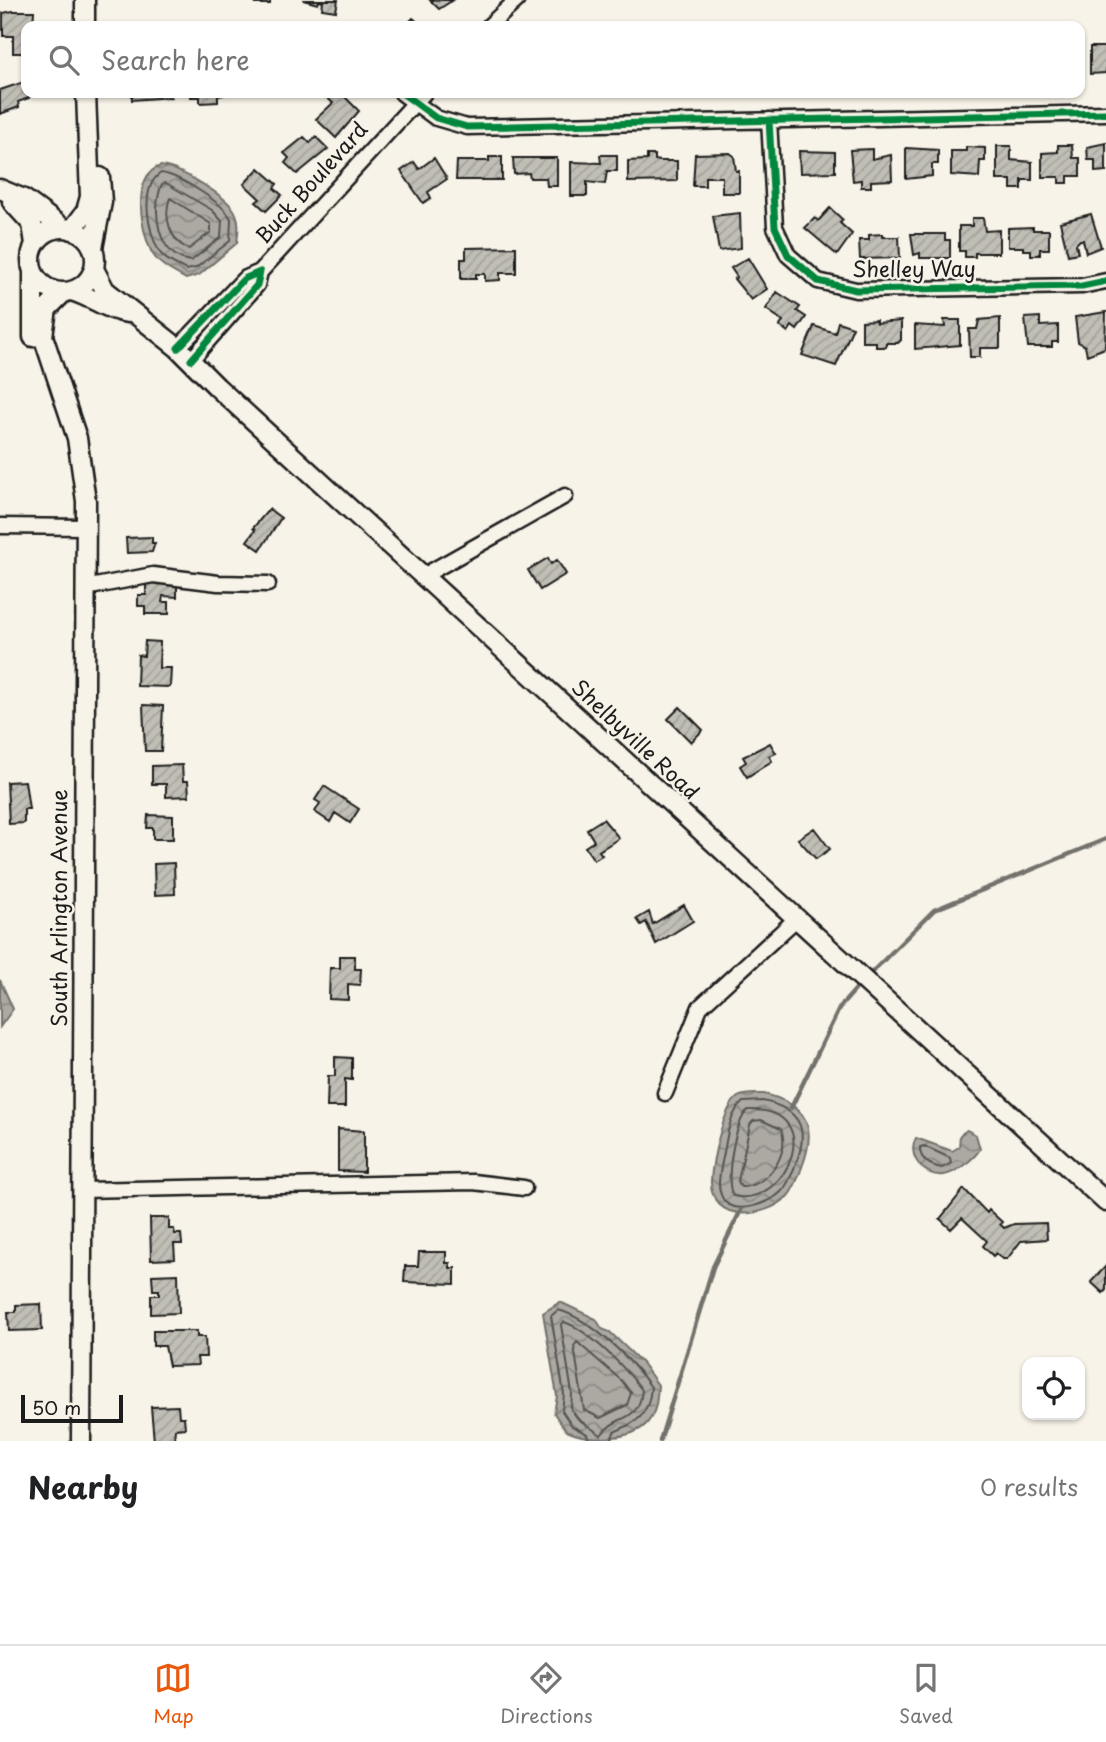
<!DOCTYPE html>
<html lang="en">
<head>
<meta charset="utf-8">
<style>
  body { margin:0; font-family:"Playpen Sans",sans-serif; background:#f6f6f6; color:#202124 }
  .controls { position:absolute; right:21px; bottom:21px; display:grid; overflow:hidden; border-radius:14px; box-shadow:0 2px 5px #0004 }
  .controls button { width:63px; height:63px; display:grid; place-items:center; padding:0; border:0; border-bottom:2px solid #e0e0e0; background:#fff; color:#202124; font:35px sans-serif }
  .scale { position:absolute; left:21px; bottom:18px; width:102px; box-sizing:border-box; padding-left:7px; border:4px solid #1c1c1c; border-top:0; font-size:19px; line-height:24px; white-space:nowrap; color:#1c1c1c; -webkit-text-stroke:5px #f7f3e8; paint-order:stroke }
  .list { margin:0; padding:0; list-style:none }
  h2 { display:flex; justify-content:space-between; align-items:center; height:91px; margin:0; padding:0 28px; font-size:30px }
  h2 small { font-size:23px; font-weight:400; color:#757577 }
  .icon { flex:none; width:38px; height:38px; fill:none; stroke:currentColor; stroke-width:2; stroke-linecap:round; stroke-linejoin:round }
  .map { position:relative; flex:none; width:1106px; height:1441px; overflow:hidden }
  .search { position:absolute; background:#fff; box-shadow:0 2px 5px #0004; left:21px; right:21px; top:21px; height:77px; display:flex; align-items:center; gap:18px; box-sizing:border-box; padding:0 24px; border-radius:14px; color:#757577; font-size:26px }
  .sheet { height:203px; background:#fff }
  nav { display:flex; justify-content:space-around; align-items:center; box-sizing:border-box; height:98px; border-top:2px solid #e0e0e0; background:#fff; font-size:19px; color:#757577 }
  nav a { display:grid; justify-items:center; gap:4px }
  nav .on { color:#ea580c }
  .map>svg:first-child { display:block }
  .water { fill:url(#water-waves); stroke:#72716c; stroke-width:2 }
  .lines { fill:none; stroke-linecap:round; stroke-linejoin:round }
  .shore { stroke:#565452; stroke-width:2 }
  .stream { stroke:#72716c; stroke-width:4.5 }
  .building { fill:url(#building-hatch); stroke:#1c1c1c; stroke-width:2 }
  .minor-casing { stroke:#1c1c1c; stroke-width:19 }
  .major-casing { stroke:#1c1c1c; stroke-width:23 }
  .minor { stroke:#f7f3e8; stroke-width:14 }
  .major { stroke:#f7f3e8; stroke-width:18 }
  .cycleway-casing { stroke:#f7f3e8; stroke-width:11 }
  .cycleway { stroke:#00873e; stroke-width:7 }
  .labels { text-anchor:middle; stroke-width:5; stroke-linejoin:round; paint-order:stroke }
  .street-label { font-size:21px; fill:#1c1c1c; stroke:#f7f3e8 }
</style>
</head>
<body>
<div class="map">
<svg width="1106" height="1441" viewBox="0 0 1106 1441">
  <defs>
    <pattern id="water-waves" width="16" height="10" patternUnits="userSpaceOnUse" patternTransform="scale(1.75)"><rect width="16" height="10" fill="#aca9a2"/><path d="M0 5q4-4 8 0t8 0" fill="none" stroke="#8b8983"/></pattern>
    <pattern id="building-hatch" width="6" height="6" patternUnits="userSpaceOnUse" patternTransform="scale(1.75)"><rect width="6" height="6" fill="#c0beb5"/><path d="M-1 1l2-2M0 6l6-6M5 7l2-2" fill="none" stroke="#a4a39b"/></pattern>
  </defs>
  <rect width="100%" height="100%" fill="#f7f3e8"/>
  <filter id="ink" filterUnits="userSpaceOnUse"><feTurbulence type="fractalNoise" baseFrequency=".0143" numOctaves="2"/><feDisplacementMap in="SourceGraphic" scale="14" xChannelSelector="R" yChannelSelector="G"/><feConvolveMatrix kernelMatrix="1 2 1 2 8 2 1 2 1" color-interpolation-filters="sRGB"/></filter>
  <g filter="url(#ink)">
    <path class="water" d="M161,166C179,168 230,197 236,214C240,223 238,234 237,243L199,275L186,279C175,273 161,266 154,256C141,236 130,174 161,166Z
      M0,980L13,1009L0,1027Z
      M764,1094C806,1104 818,1126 802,1167C799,1176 794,1189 788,1196C766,1219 710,1224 711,1181C712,1162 723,1107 738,1097C745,1093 756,1094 764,1094Z
      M967,1130L976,1135L980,1149C974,1159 956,1173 944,1175C924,1178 906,1155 916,1138L952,1151L959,1147L960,1135Z
      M560,1302L596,1319L602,1329L610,1332L642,1363L658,1385C657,1398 657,1411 648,1422C633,1441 587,1441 567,1431C562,1426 558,1419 554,1413L557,1396L543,1313Z"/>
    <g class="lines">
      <path class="shore" d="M161,173C178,175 224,203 231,219L230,241L196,268L186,270C177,265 164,260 159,251C148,232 139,187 161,173Z
        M166,183L212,210L222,221L221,237L191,261C157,257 151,210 162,184Z
        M170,198L211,224V232L189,249C170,242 163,216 170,198Z
        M763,1101C799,1109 810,1128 796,1163C793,1172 788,1185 781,1192C770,1203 734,1217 723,1199C716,1187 720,1174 722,1162C727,1142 727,1116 743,1102Z
        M748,1110C828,1106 789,1209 733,1196C724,1182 735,1120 748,1110Z
        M761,1120L781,1129C791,1153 767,1188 741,1187L738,1181L750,1125L753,1121Z
        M924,1146L950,1158L951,1163L942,1168C931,1166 919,1160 920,1147Z
        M564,1322C587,1329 627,1369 642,1390C639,1424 617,1413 601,1435L578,1419L571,1409L572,1393L561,1325Z
        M577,1342L622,1381L631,1393L627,1405L600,1418L584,1410L574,1346Z
        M589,1441L587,1434L572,1426L562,1411L564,1394L551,1316L558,1310C591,1319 631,1359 651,1387C649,1415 638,1422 614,1432L611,1441"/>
      <path class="stream" d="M868,976L934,910L1106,839
        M791,1108L840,1007L862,982
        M660,1441L713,1267L741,1210"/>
    </g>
    <path class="building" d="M255,0H270V4H255Z
      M303,0H338L336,11L322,9L323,2L319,1L318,4Z
      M430,0H453L439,9Z
      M13,11H34L33,26H26V53H13V36H3V13Z
      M413,18L422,26H403H405Z
      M1090,47H1106V73L1090,74Z
      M24,82L29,98L18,102L19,107L0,114V90Z
      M132,93H171V97L132,100Z
      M191,93H224V95L218,96V102L200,103V97H191Z
      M321,93H341L359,111L336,138L316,119L333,103Z
      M304,137L310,143L316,137L328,149L297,174L285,163L289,158L284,153Z
      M1106,143V171L1095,172V160H1088L1087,147Z
      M1058,145H1072L1073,158H1080V176H1068V183H1059V177H1042V153L1058,152Z
      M997,146H1011V160L1032,162V180H1022V189H1011V180H997Z
      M966,147L985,148V161H980L979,177L951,175V151H966Z
      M906,148L938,150V164H932V176L906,179Z
      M872,149V159L891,155L892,180L871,181V187H861V180L853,181L850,150Z
      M799,151L835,152V172L800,173Z
      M730,153L734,156L736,171H739V193H722V177H705V186H693L695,154Z
      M600,155H617V171H607L605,184L587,182V196H571V162L601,163Z
      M647,155H655V160L660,161H677V181L628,182V161L647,160Z
      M489,157H502V180H456L457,161H489Z
      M434,158L447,179L428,192L431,198L423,203L401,171L414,162L419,169Z
      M513,158H557V186H547L546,178H530L529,173L514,174Z
      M259,168L277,184L274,188L282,195L266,211L256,202L260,199L244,184Z
      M830,208L843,220L840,223L852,234L837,255L805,228L815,218L818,221Z
      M740,213L741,248L719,251L713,216Z
      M1091,214L1101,247L1086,253L1083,240H1080L1076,244L1078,253L1068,255L1060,222Z
      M972,218H983L985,231L999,230V253H975V257H965V251H959V226H972Z
      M1033,227V230H1049V249H1040V255H1031V250H1023V247H1008V228Z
      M882,234V237H899L900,258L860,259L859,240H869V235Z
      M911,234H945V240H950V258H920V253L914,255Z
      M516,247V273H500V280L485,281V274H476V279H461V259H466V248Z
      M748,258L767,289L751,300L734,279L737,277L731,268Z
      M777,292L800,307L797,311L806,317L797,330L792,326L788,332L780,326L783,321L766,309Z
      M1106,312L1105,348L1087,355L1085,346L1078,342L1075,317Z
      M1040,317V326L1058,325V342H1052V347H1028L1025,318Z
      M1000,318V348H980V357H970L969,329H977L979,320Z
      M876,320V323L901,321V340L898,343H886V347H876V342H862V321Z
      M944,320H960V345L915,349V325L945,327Z
      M838,322L853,327L836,366L802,355L814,326L835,333Z
      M269,509L281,518L260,550L247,541L255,530L253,528Z
      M152,537V543H155L152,552L127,553L126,538Z
      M548,558L551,564L557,560L566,574L540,590L528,570Z
      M146,581H177V597L163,596L162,602H169V614H145V606H138V595H146Z
      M145,641L160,642L159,668H171L170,687L137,686L138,655L144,656Z
      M143,705L163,706L161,751H145Z
      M680,707L703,730L691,742L668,719Z
      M770,743L776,753L769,756L772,761L747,777L740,766L746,762L743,757Z
      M182,765L183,781H188L189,796L166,797V784H152V766Z
      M25,781L29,809H24V823L9,824L7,782Z
      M324,786L359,809L350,823L335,813L330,822L315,812L320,803L315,800Z
      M148,815L173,816V839H153V828H147Z
      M603,819L619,838L599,851L602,855L594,860L585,847L594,841L587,829Z
      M814,828L830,849L816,859L798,839Z
      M174,863L175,894L155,895L154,864Z
      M684,905L693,921L656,944L646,922L641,925L637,919L649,912L653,924Z
      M340,956H355V969H361L360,985L348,984V1000L329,999L330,968H340Z
      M335,1057L352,1058V1080L345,1079V1107H327L328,1076H335Z
      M338,1129L364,1131V1172L338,1171Z
      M964,1189L987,1213L989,1210L1002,1222L1000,1224L1004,1228L1014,1224L1046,1223L1047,1239L1021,1241L1007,1259H1003L996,1253L993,1256L983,1246L987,1241L962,1218L951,1229L940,1219Z
      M150,1218H169V1229H174L175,1234H181L182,1244H174L175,1259L151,1260Z
      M419,1252H446V1263H450V1268H455V1284L404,1282L405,1266H418Z
      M1106,1266V1290L1103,1293L1091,1282Z
      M178,1274L179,1313L151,1314V1295H159V1290H153L152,1275Z
      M41,1304L42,1330L9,1331L8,1312H16V1305Z
      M153,1331H197V1337H205L206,1357H197L198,1365L169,1366L165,1346H153Z
      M178,1406L179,1417H184L185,1428L175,1429L174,1440L154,1441L151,1407Z"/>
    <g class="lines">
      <g class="minor-casing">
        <path id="minor" d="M489,26L517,0
          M402,93L436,118L467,127L1106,113
          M769,120L775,227L788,255L818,281L856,290L1082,286L1106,281
          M260,272L424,93
          M178,348L244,279L260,272L257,285L191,360
          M0,526L85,527
          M423,576L565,496
          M85,588L153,575L218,583L268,584
          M665,1093L700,1007L796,919
          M82,1190L473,1182L524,1188"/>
      </g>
      <g class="major-casing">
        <path id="major" d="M85,0V26
          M0,189L24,199L63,228
          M12,202L32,224L35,244
          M31 260a32 32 0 1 1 64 0a32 32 0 1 1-64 0Z
          M72,230L86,211L90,197L86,93
          M93,248L102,202L100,177
          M94,269L105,290L178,348L217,387L1106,1202
          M71,291C91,296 108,311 128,313
          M63,293L47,309L43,336L77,438L86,501L81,1441
          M33,337V272"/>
      </g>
      <use href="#minor" class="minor"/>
      <use href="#major" class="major"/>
      <g class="cycleway-casing">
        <path id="cycleway" d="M402,93L436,118L467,127L1106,113
          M769,120L775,227L788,255L818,281L856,290L1082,286L1106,281
          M178,348L244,279L260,272L257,285L191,360"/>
      </g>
      <use href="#cycleway" class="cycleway"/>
    </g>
  </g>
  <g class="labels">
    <g class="street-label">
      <text transform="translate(312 183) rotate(-48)" y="7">Buck Boulevard</text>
      <text x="914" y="277">Shelley Way</text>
      <text transform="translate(635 740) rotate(43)" y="7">Shelbyville Road</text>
      <text transform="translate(60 908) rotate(-90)" y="7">South Arlington Avenue</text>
    </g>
  </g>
</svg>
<div class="controls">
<button><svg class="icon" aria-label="locate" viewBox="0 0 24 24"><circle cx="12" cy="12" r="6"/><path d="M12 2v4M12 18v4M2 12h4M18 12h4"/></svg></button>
</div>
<div class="scale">50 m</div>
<div class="search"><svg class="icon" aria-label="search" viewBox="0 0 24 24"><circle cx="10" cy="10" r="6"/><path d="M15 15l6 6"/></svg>Search here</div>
</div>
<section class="sheet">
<h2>Nearby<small>0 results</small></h2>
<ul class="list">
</ul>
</section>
<nav>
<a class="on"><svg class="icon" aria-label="map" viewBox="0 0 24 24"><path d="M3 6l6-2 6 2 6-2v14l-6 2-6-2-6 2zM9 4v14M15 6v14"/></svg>Map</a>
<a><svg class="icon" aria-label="directions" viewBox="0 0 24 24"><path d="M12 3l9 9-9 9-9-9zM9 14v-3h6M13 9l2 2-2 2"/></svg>Directions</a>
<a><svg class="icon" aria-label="saved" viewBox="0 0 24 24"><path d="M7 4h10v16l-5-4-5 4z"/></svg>Saved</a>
</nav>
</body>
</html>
